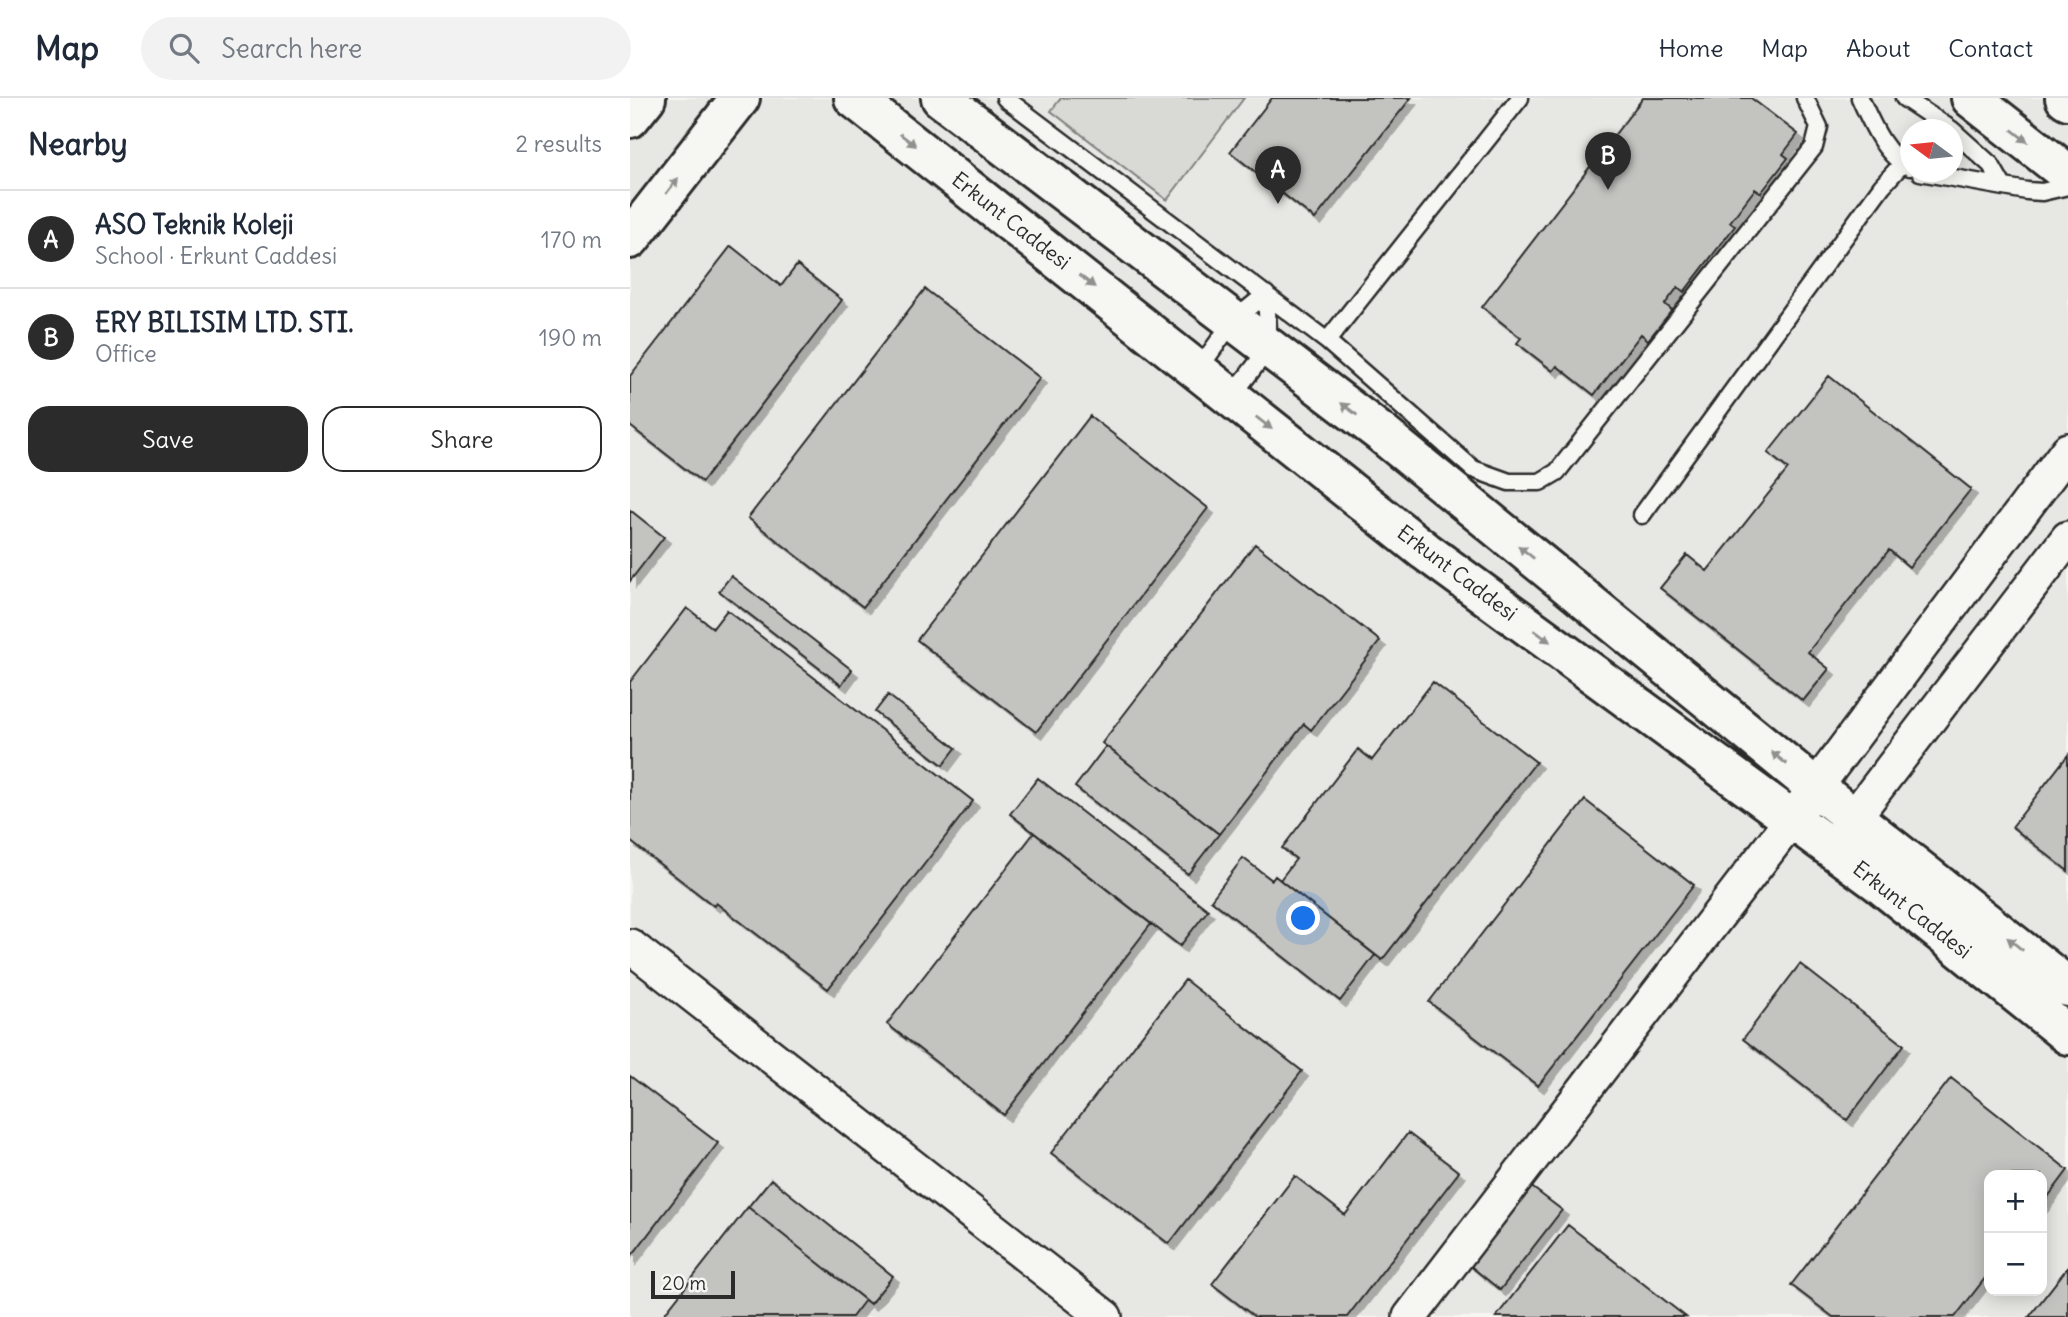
<!DOCTYPE html>
<html lang="en">
<head>
<meta charset="utf-8">
<style>
  body { margin:0; font-family:Delius,sans-serif; background:#f2f2f3; color:#1f2937 }
  .controls { position:absolute; right:21px; bottom:21px; display:grid; overflow:hidden; border-radius:14px; box-shadow:0 4px 18px #0003 }
  .controls button { width:63px; height:63px; display:grid; place-items:center; padding:0; border:0; border-bottom:2px solid #e0e1e3; background:#fff; color:#1f2937; font:35px sans-serif }
  .compass { position:absolute; left:1270px; top:21px; width:63px; height:63px; border-radius:50%; background:#fff; box-shadow:0 4px 18px #0003; rotate:285deg }
  .scale { position:absolute; left:21px; bottom:18px; width:84px; box-sizing:border-box; padding-left:7px; border:4px solid #2b2b2b; border-top:0; font-size:19px; line-height:24px; white-space:nowrap; color:#2b2b2b; -webkit-text-stroke:5px #f6f6f2; paint-order:stroke }
  .you { position:absolute; left:674px; top:821px; width:24px; height:24px; margin:-18px; border:5px solid #fff; border-radius:50%; background:#1a73e8; box-shadow:0 0 0 10px #1a73e833 }
  .badge { display:grid; place-items:center; width:46px; height:46px; border-radius:50%; background:#2b2b2b; color:#fff; font-size:23px; font-weight:700 }
  .pin { position:absolute; translate:-50% -58px; filter:drop-shadow(0 2px 4px #0008) }
  .pin::after { content:''; position:absolute; top:37px; width:24px; height:21px; background:inherit; clip-path:polygon(0 0,100% 0,50% 100%) }
  .list { margin:0; padding:0; list-style:none }
  h2 { display:flex; justify-content:space-between; align-items:center; height:91px; margin:0; padding:0 28px; font-size:30px }
  h2 small { font-size:23px; font-weight:400; color:#747a83 }
  .list li { display:grid; grid-template-columns:46px 1fr auto; gap:21px; align-items:center; box-sizing:border-box; height:98px; padding:0 28px; border-top:2px solid #e0e1e3 }
  .list b { display:block; font-size:26px; white-space:nowrap }
  .list p { margin:0; font-size:23px; white-space:nowrap; color:#747a83 }
  .list em { font-size:23px; font-style:normal; color:#747a83 }
  .actions { display:flex; gap:14px; padding:21px 28px }
  .actions a { flex:1; padding:16px 0; border:2px solid #2b2b2b; border-radius:21px; text-align:center; font-size:24px; color:#2b2b2b }
  .actions .main { background:#2b2b2b; color:#fff }
  .icon { flex:none; width:38px; height:38px; fill:none; stroke:currentColor; stroke-width:2; stroke-linecap:round; stroke-linejoin:round }
  .map { position:relative; flex:none; width:1438px; height:1219px; overflow:hidden }
  header { display:flex; align-items:center; gap:42px; box-sizing:border-box; height:98px; padding:0 35px; background:#fff; border-bottom:2px solid #e0e1e3 }
  header strong { font-size:33px }
  nav { display:flex; gap:38px; margin-inline-start:auto; font-size:24px }
  .search { width:490px; height:63px; background:#f2f2f3; display:flex; align-items:center; gap:18px; box-sizing:border-box; padding:0 24px; border-radius:38px; color:#747a83; font-size:26px }
  main { display:flex }
  aside { flex:1; background:#fff }
  .map>svg:first-child { display:block }
  .built { fill:#e7e7e3; fill-rule:evenodd }
  .green { fill:#d9d9d5; stroke:#828280; stroke-width:2 }
  .building { fill:#c3c3c0; stroke:#2b2b2b; stroke-width:2; filter:url(#shadow) }
  .lines { fill:none; stroke-linecap:round; stroke-linejoin:round }
  .lane-casing { stroke:#2b2b2b; stroke-width:21 }
  .street-casing { stroke:#2b2b2b; stroke-width:38 }
  .secondary-casing { stroke:#2b2b2b; stroke-width:44 }
  .lane { stroke:#f6f6f2; stroke-width:16 }
  .street { stroke:#f6f6f2; stroke-width:33 }
  .secondary { stroke:#f6f6f2; stroke-width:38 }
  .oneway { fill:#90908e }
  .labels { text-anchor:middle; stroke-width:5; stroke-linejoin:round; paint-order:stroke }
  .street-label { font-size:21px; fill:#2b2b2b; stroke:#f6f6f2 }
</style>
</head>
<body>
<header>
<strong>Map</strong>
<div class="search"><svg class="icon" aria-label="search" viewBox="0 0 24 24"><circle cx="10" cy="10" r="6"/><path d="M15 15l6 6"/></svg>Search here</div>
<nav><a>Home</a><a>Map</a><a>About</a><a>Contact</a></nav>
</header>
<main>
<aside>
<h2>Nearby<small>2 results</small></h2>
<ul class="list">
<li><span class="badge">A</span><div><b>ASO Teknik Koleji</b><p>School · Erkunt Caddesi</p></div><em>170 m</em></li>
<li><span class="badge">B</span><div><b>ERY BILISIM LTD. STI.</b><p>Office</p></div><em>190 m</em></li>
</ul>
<div class="actions"><a class="main">Save</a><a>Share</a></div>
</aside>
<div class="map">
<svg width="1438" height="1219" viewBox="0 0 1438 1219">
  <defs>
    <filter id="shadow"><feDropShadow dx="6" dy="6" stdDeviation="0" flood-color="#0004"/></filter>
  </defs>
  <rect width="100%" height="100%" fill="#f6f6f2"/>
  <filter id="ink" filterUnits="userSpaceOnUse"><feTurbulence type="fractalNoise" baseFrequency=".0143" numOctaves="2"/><feDisplacementMap in="SourceGraphic" scale="14" xChannelSelector="R" yChannelSelector="G"/><feConvolveMatrix kernelMatrix="1 2 1 2 8 2 1 2 1" color-interpolation-filters="sRGB"/></filter>
  <g filter="url(#ink)">
    <path class="built" d="M0,0H1438V1219H0ZM1280,32H1322V74H1280ZM1359,1077H1412V1193H1359Z"/>
    <path class="green" d="M431,0H614L537,102L421,13Z"/>
    <path class="building" d="M642,0H781L685,121L600,54Z
      M1013,0H1121L1168,36L1153,56L1158,60L1131,95L1125,91L1100,124L1105,128L1054,194L1048,189L1035,206L1042,212L1018,242L1011,236L964,297L927,268L923,273L887,245L891,240L852,209Z
      M101,148L151,188L167,167L212,202L72,384L0,328V278Z
      M295,191L410,280L233,509L118,420Z
      M1199,278L1341,391L1279,469L1259,452L1178,554L1199,571L1173,603L1030,490L1057,457L1077,473L1158,371L1138,355Z
      M460,318L578,410L406,634L287,542Z
      M0,412L34,439L0,483Z
      M625,446L750,543L681,632L674,626L589,736L472,645Z
      M101,478L222,572L211,587L89,493Z
      M57,510L83,530L97,512L343,703L198,891L86,805L84,808L0,743V584Z
      M803,584L906,664L752,862L650,782L666,761L652,750L728,651L742,662Z
      M258,597L326,650L313,667L245,614Z
      M476,648L589,736L558,776L445,689Z
      M1438,657V773L1382,729Z
      M408,680L578,812L550,848L380,716Z
      M955,702L1064,787L908,988L799,904Z
      M404,735L521,826L374,1017L257,926Z
      M613,760L642,782L645,778L745,857L710,903L581,802Z
      M1170,866L1274,947L1217,1022L1113,941Z
      M555,882L672,973L539,1146L421,1055Z
      M0,978L88,1045L0,1160Z
      M1321,980L1438,1072L1412,1107V1077H1359V1175L1325,1219H1203L1161,1187Z
      M778,1035L829,1074L717,1219H625L582,1186L665,1078L715,1117Z
      M141,1081L263,1178L240,1206L118,1109Z
      M899,1087L932,1112L870,1192L838,1166Z
      M118,1109L235,1202L222,1219H32Z
      M938,1127L1056,1219H866Z
      M1438,1169V1219H1399Z"/>
    <g class="lines">
      <g class="lane-casing">
        <path id="lane" d="M375,0L697,243L843,371L879,384H910L927,374L1184,49L1189,29L1175,0
          M1230,0C1241,24 1255,59 1280,69
          M1274,0L1322,32
          M1322,32L1361,67L1373,88
          M1290,74L1397,93L1412,94L1438,88
          M697,243L890,0
          M568,272L603,223L636,196
          M601,299L639,250L636,196
          M1012,417L1252,88L1272,66"/>
      </g>
      <g class="street-casing">
        <path id="street" d="M1209,739L1438,440
          M0,848L475,1219
          M780,1219L1162,721L1438,352"/>
      </g>
      <g class="secondary-casing">
        <path id="secondary" d="M224,0L795,453L1249,785L1438,937
          M311,0L751,335L1186,690L1438,889
          M1341,0L1438,76
          M1435,0L1438,2
          M0,20L16,0
          M0,141L110,0"/>
      </g>
      <use href="#lane" class="lane"/>
      <use href="#street" class="street"/>
      <use href="#secondary" class="secondary"/>
    </g>
    <defs><path id="oneway-solid" d="M-6-.8H1V-3.2L6.5 0L1 3.2V.8H-6Z" transform="scale(1.75)"/></defs>
    <g class="oneway">
      <use href="#oneway-solid" transform="translate(1390 38) rotate(38)"/>
      <use href="#oneway-solid" transform="translate(278 42) rotate(38)"/>
      <use href="#oneway-solid" transform="translate(42 88) rotate(-52)"/>
      <use href="#oneway-solid" transform="translate(457 183) rotate(38)"/>
      <use href="#oneway-solid" transform="translate(719 311) rotate(-143)"/>
      <use href="#oneway-solid" transform="translate(634 325) rotate(38)"/>
      <use href="#oneway-solid" transform="translate(896 454) rotate(-141)"/>
      <use href="#oneway-solid" transform="translate(912 538) rotate(36)"/>
      <use href="#oneway-solid" transform="translate(1149 660) rotate(-141)"/>
      <use href="#oneway-solid" transform="translate(1385 846) rotate(-141)"/>
    </g>
  </g>
  <g class="labels">
    <g class="street-label">
      <text transform="translate(381 123) rotate(38)" y="7">Erkunt Caddesi</text>
      <text transform="translate(827 475) rotate(37)" y="7">Erkunt Caddesi</text>
      <text transform="translate(1282 812) rotate(38)" y="7">Erkunt Caddesi</text>
    </g>
  </g>
</svg>
<div class="controls">
<button>+</button>
<button>−</button>
</div>
<svg class="compass" viewBox="-18 -18 36 36"><path d="M0-13l5 13h-10z" fill="#e53935"/><path d="M0 13l5-13h-10z" fill="#747a83"/></svg>
<div class="scale">20 m</div>
<div class="you"></div>
<div class="pin badge" style="left:648px;top:106px">A</div>
<div class="pin badge" style="left:978px;top:92px">B</div>
</div>
</main>
</body>
</html>
